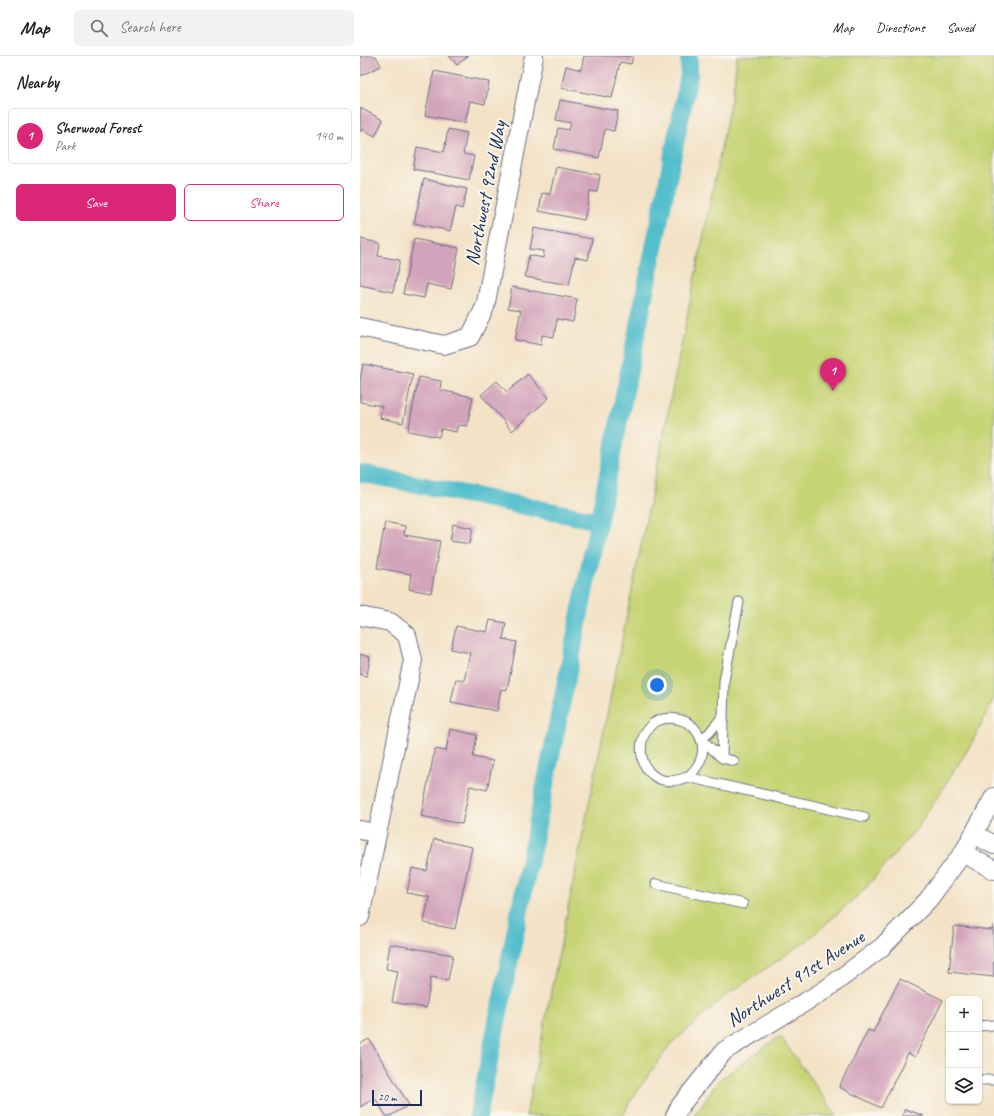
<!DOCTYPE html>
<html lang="en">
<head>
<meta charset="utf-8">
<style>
  body { margin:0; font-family:Caveat,sans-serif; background:#f2f2f2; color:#222 }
  .controls { position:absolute; right:12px; bottom:12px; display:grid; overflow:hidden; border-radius:6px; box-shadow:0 1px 3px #0004 }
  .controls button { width:36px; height:36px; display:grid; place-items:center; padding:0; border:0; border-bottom:1px solid #e0e0e0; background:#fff; color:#222; font:20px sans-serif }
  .scale { position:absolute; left:12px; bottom:10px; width:50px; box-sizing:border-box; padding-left:4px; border:2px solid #1b2f5e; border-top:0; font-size:11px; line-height:14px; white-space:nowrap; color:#1b2f5e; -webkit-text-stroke:3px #fbf7ec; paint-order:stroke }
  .you { position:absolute; left:297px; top:629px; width:14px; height:14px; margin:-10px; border:3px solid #fff; border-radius:50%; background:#1a73e8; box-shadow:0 0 0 6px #1a73e833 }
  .badge { display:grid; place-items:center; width:26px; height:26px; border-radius:50%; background:#db2777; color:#fff; font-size:13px; font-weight:700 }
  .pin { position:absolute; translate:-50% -33px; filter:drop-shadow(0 1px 2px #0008) }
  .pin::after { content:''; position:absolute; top:21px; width:14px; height:12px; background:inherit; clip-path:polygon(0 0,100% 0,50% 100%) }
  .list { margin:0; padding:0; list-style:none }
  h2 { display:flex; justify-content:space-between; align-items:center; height:52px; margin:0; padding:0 16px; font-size:17px }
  h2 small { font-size:13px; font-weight:400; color:#767676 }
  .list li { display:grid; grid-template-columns:26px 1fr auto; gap:12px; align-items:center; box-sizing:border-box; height:56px; margin:0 8px 8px; padding:0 8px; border:1px solid #e0e0e0; border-radius:6px }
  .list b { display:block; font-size:15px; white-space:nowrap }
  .list p { margin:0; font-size:13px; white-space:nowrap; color:#767676 }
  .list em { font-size:13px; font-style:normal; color:#767676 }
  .actions { display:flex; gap:8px; padding:12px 16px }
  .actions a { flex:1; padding:9px 0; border:1px solid #db2777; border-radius:6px; text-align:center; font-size:14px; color:#db2777 }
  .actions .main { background:#db2777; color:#fff }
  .icon { flex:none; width:22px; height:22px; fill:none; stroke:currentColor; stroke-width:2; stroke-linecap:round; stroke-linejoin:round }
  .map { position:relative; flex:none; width:634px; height:1060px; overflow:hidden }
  header { display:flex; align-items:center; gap:24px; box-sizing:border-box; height:56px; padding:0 20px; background:#fff; border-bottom:1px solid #e0e0e0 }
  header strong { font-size:19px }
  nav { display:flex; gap:22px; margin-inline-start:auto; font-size:14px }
  .search { width:280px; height:36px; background:#f2f2f2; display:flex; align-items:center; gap:10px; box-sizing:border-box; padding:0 14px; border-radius:6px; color:#767676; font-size:15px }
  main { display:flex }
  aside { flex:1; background:#fff }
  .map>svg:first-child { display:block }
  .green { fill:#c7d476; stroke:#71826a }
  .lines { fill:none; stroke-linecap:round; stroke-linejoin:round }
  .canal { stroke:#52becc; stroke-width:18 }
  .building { fill:#d2a3ba }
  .lane-casing { stroke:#676e82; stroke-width:11 }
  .street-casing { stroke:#676e82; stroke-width:20 }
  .lane { stroke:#fff; stroke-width:9 }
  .street { stroke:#fff; stroke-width:18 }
  .labels { text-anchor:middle; stroke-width:4; stroke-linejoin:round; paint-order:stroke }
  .street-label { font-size:20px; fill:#1b2f5e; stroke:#fbf7ec }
</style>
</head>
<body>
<header>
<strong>Map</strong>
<div class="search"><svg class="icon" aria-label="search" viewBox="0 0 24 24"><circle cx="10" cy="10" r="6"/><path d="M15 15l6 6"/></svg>Search here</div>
<nav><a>Map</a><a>Directions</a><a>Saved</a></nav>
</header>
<main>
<aside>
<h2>Nearby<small></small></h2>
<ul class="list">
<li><span class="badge">1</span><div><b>Sherwood Forest</b><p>Park</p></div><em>140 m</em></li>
</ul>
<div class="actions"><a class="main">Save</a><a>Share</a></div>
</aside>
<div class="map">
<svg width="634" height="1060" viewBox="0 0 634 1060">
  <rect width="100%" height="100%" fill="#fbf7ec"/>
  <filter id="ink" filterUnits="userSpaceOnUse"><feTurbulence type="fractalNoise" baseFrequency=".025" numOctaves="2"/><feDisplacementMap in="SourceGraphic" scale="8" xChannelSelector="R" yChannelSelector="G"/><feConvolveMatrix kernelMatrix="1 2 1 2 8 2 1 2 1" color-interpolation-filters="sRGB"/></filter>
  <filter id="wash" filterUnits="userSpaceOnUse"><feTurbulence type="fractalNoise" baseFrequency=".012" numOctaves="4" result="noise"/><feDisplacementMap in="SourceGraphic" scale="16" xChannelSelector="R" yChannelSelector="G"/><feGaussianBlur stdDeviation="0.9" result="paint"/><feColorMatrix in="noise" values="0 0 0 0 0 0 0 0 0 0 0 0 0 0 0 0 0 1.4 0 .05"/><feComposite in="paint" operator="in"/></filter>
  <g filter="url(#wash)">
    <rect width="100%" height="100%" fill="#f3e2c6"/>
    <path class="green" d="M377,0H634V642L612,687L558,771L502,836L444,887L365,940L310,989L269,1047L263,1060H166L374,28Z
      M420,980L477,1060H334L358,1025Z"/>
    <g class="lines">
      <path class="canal" d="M0,417L239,465
        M118,1060L329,19V0"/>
    </g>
    <g id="blocks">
      <path class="building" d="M0,0H16L21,10L0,20Z
        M89,0H108L97,9Z
        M224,0H273L271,8L260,6L252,42L201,32L206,10L221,14Z
        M74,15L129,26L125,48L110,45L105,67L65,59Z
        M200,44L258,55L254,75L245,73L239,102L194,93L198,72L209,74L211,67L196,64Z
        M0,52L23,64L15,80L2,73L0,76Z
        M88,73L107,77L103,98L114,100L109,124L53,113L57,91L84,96Z
        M196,111L240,119L237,136L230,135L224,164L179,155L182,137L190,138Z
        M64,123L107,133L102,153L96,151L90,175L54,167Z
        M174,172L232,183L228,204L215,201L209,229L165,221L169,199L183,202L184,195L170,193Z
        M0,183L20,187L18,200L40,204L33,236L0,229Z
        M54,183L99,192L91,233L67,228L64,242L43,238Z
        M152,231L217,243L213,266L197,263L194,281L182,279L181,289L155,284L161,254L148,252Z
        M3,308L53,318L43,367L20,362L22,350L0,346V325Z
        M168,318L189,342L152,375L121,339L137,325L147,336Z
        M59,321L81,325L80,334L113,341L107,370L98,369L96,376L81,373L79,381L48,375Z
        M25,466L45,470L44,479L80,485L71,537L49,533L51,518L17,512Z
        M93,468L113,472L110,488L90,485Z
        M130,564L146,567L143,583L157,586L147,634L141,633L137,655L91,646L96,623L104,625L110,597L91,593L96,570L127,576Z
        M0,598L10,601L7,620L0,619Z
        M90,673L117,679L113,701L133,705L127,734L110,730L102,768L61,760L75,693L86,695Z
        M74,783L112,791L95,873L64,867L69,841L47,837L52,812L67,815Z
        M633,869L634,921L589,916L594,870L632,874Z
        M30,888L93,899L88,924L71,921L66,952L32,946L38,915L26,913Z
        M540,923L583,944L555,1001L548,997L521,1052L479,1031L508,974L513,976Z
        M9,983L49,1049L30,1060H26L15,1042L0,1051V988Z
        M545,1053L564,1060H542Z"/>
    </g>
  </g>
  <g filter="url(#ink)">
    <use href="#blocks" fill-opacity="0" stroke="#676e82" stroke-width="1"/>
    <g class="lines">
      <g class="lane-casing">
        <path id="lane" d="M363,660L349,677L341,683L362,702L374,705
          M362,702L364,625L379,546
          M327,721C339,712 347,697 340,681C336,672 328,665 317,663C265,654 271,744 327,721L504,761
          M296,828L383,848
          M619,970L634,969
          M619,1024H634"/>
      </g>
      <g class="street-casing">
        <path id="street" d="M0,271L84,289L110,281L125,251L174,0
          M0,560L30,566L47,579L53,604L0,861
          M0,774L16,777
          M614,778L634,789
          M603,797L634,814
          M315,1060L320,1050L364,995L465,934L522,891L568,844L603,797L634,741"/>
      </g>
      <use href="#lane" class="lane"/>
      <use href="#street" class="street"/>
    </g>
  </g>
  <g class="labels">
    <g class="street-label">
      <text transform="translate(125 137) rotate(-79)" y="7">Northwest 92nd Way</text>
      <text transform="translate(435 922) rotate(-33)" y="7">Northwest 91st Avenue</text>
    </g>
  </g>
</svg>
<div class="controls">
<button>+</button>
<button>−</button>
<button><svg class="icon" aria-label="layers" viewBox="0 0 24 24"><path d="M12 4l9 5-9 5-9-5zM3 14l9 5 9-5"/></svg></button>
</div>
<div class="scale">20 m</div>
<div class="you"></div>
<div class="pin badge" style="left:473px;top:335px">1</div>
</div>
</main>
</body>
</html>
